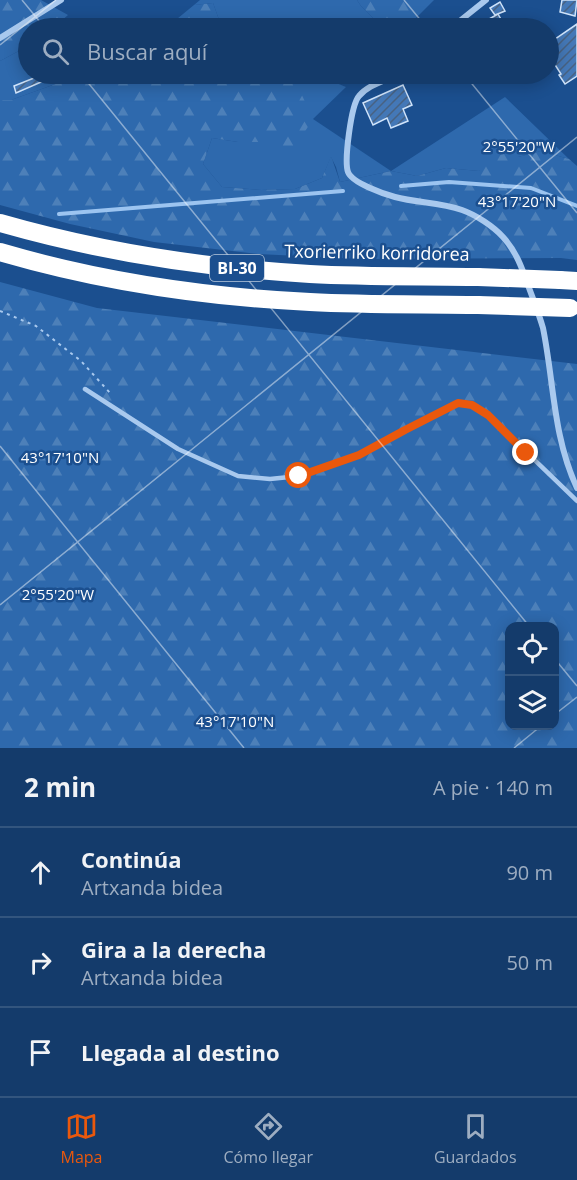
<!DOCTYPE html>
<html lang="es">
<head>
<meta charset="utf-8">
<style>
  body { margin:0; font-family:"Open Sans",sans-serif; background:#214673; color:#f1f3f6 }
  .controls { position:absolute; right:18px; bottom:18px; display:grid; overflow:hidden; border-radius:12px; box-shadow:0 3px 15px #0003 }
  .controls button { width:54px; height:54px; display:grid; place-items:center; padding:0; border:0; border-bottom:2px solid #33557e; background:#143b6b; color:#f1f3f6; font:30px sans-serif }
  .stop { position:absolute; width:18px; height:18px; margin:-14px; border:4px solid #ea580c; border-radius:50%; background:#fff }
  .stop.end { background:#ea580c; border-color:#fff; box-shadow:0 2px 6px #0008 }
  .list { margin:0; padding:0; list-style:none }
  h2 { display:flex; justify-content:space-between; align-items:center; height:78px; margin:0; padding:0 24px; font-size:26px }
  h2 small { font-size:20px; font-weight:400; color:#9dadc1 }
  .list li { display:grid; grid-template-columns:39px 1fr auto; gap:18px; align-items:center; box-sizing:border-box; height:90px; padding:0 24px; border-top:2px solid #33557e }
  .list b { display:block; font-size:22px; white-space:nowrap }
  .list p { margin:0; font-size:20px; white-space:nowrap; color:#9dadc1 }
  .list em { font-size:20px; font-style:normal; color:#9dadc1 }
  .icon { flex:none; width:33px; height:33px; fill:none; stroke:currentColor; stroke-width:2; stroke-linecap:round; stroke-linejoin:round }
  .map { position:relative; flex:none; width:577px; height:748px; overflow:hidden }
  .search { position:absolute; background:#143b6b; box-shadow:0 3px 15px #0003; left:18px; right:18px; top:18px; height:66px; display:flex; align-items:center; gap:15px; box-sizing:border-box; padding:0 21px; border-radius:33px; color:#9dadc1; font-size:22px }
  .sheet { height:348px; background:#143b6b }
  nav { display:flex; justify-content:space-around; align-items:center; box-sizing:border-box; height:84px; border-top:2px solid #33557e; background:#143b6b; font-size:16px; color:#9dadc1 }
  nav a { display:grid; justify-items:center; gap:3px }
  nav .on { color:#ea580c }
  .map>svg:first-child { display:block }
  .green { fill:#2e69ad }
  .forest { fill:url(#forest-firs); fill-rule:evenodd }
  .lines { fill:none; stroke-linecap:round; stroke-linejoin:round }
  .stream { stroke:#9cc4f0; stroke-width:4 }
  .building { fill:url(#building-hatch); stroke:#cfe3fa; stroke-width:1.5 }
  .path { stroke:#a9c9ee; stroke-width:2; stroke-dasharray:3 4.5; stroke-linecap:butt }
  .lane { stroke:#a9c9ee; stroke-width:4.5 }
  .street { stroke:#a9c9ee; stroke-width:6 }
  .highway { stroke:#fff; stroke-width:18 }
  .highway-bridge { stroke:#fff; stroke-width:18 }
  .route { stroke:#ea580c; stroke-width:8 }
  .ticks { fill:none; stroke:#fff; stroke-width:1.5; stroke-opacity:0.45 }
  .labels { text-anchor:middle; stroke-width:5; stroke-linejoin:round; paint-order:stroke }
  .shield { fill:#1b4f8f; stroke:#bbcadd; stroke-width:1.5 }
  .shield-label { font-size:16px; font-weight:bold; fill:#fff }
  .street-label { font-size:18px; fill:#fff; stroke:#1b4f8f }
  .ticks-label { font-size:15px; text-anchor:middle; fill:#fff; stroke:#1b4f8f; stroke-width:5; stroke-linejoin:round; paint-order:stroke }
</style>
</head>
<body>
<div class="map">
<svg width="577" height="748" viewBox="0 0 577 748">
  <defs>
    <pattern id="forest-firs" width="22" height="20" patternUnits="userSpaceOnUse" patternTransform="scale(1.5)"><rect width="22" height="20" fill="#2e69ad"/><path d="M5 1l3.5 6h-7zM16 11l3.5 6h-7z" fill="#4d80b9"/></pattern>
    <pattern id="building-hatch" width="6" height="6" patternUnits="userSpaceOnUse" patternTransform="scale(1.5)"><rect width="6" height="6" fill="#4478b7"/><path d="M-1 1l2-2M0 6l6-6M5 7l2-2" fill="none" stroke="#486282"/></pattern>
  </defs>
  <rect width="100%" height="100%" fill="#1b4f8f"/>
  <path class="green" d="M200,0H357L361,6L381,26V28H341L308,23L293,28H222L213,3L194,5Z
    M28,46V74H74L64,81L11,100H0V61Z
    M298,74H324L334,82L346,87L313,119L391,171L505,97L569,159L541,151L518,157L479,171L446,168L417,176L391,171L340,182L336,167L331,157L322,178L295,189L261,190L222,187L203,164L212,138L238,142H268L293,75Z"/>
  <path class="forest" d="M0,0H41L68,15L53,28H28V46L0,61Z
    M357,0H434L406,28H381V26L361,6Z
    M213,3L222,28H166L194,5Z
    M74,74H297L293,76L313,119L300,139L287,152L268,142H238L212,138L203,164L222,187L261,190L295,189L322,178L331,156L340,182L391,171L417,176L446,168L479,171L503,148L518,157L541,151L569,159L577,166V260L561,258L362,259L258,254L154,242L70,224L0,205V100H11L64,81Z
    M0,282L97,308L577,364V748H0ZM510,626H554V726H510Z"/>
  <g class="lines">
    <path class="stream" d="M401,186L449,182L531,188L577,206
      M59,214L343,191"/>
  </g>
  <path class="building" d="M562,0H577L575,16L560,12Z
    M500,2L505,11L495,15L490,8Z
    M498,14L506,28H480L478,25Z
    M577,24V76L565,84L559,75L561,74L550,57H548V44Z
    M39,76L41,82L16,93L14,86Z
    M403,85L412,105L403,109L408,121L391,128L387,118L373,125L363,103Z"/>
  <g class="lines">
    <path class="path" d="M0,311L36,326L81,361L111,394"/>
    <path class="lane" d="M85,389L178,449L238,476L270,479L299,476L359,455L444,409C466,399 470,403 488,415L577,501"/>
    <path class="street" d="M451,28L486,0
      M0,38L61,0
      M398,74C385,81 368,85 359,96C351,105 344,161 348,172C352,183 384,194 395,197C417,203 440,202 462,210C476,215 493,226 503,237C516,251 522,268 528,285C533,299 539,314 543,328C554,382 553,437 577,488"/>
    <path class="highway" d="M0,223C101,252 205,268 310,274C366,277 422,276 478,277
      M0,252C99,281 207,297 310,302C366,305 422,304 478,305
      M560,280L577,281"/>
    <path class="highway-bridge" d="M478,277L560,280
      M478,305L570,308"/>
  </g>
  <g class="lines">
    <path class="route" d="M299,476L359,455L405,430L458,403L472,405L488,415L526,453"/>
  </g>
  <path class="ticks" d="M22,0L45,28M404,0L427,28M0,45L56,0M81,74L529,626M464,74L577,213M0,446L244,748M0,605L577,137M554,658L577,686M554,715L577,697M514,748L541,726"/>
  <g class="labels">
    <rect class="shield" x="210" y="255" width="54" height="26" rx="4.5"/>
    <g class="shield-label">
      <text x="237" y="274">BI-30</text>
    </g>
    <g class="street-label">
      <text transform="translate(377 253) rotate(1)" y="6">Txorierriko korridorea</text>
    </g>
  </g>
  <g class="ticks-label">
    <text x="519" y="152">2°55'20"W</text>
    <text x="517" y="207">43°17'20"N</text>
    <text x="60" y="463">43°17'10"N</text>
    <text x="58" y="600">2°55'20"W</text>
    <text x="235" y="727">43°17'10"N</text>
  </g>
</svg>
<div class="controls">
<button><svg class="icon" aria-label="locate" viewBox="0 0 24 24"><circle cx="12" cy="12" r="6"/><path d="M12 2v4M12 18v4M2 12h4M18 12h4"/></svg></button>
<button><svg class="icon" aria-label="layers" viewBox="0 0 24 24"><path d="M12 4l9 5-9 5-9-5zM3 14l9 5 9-5"/></svg></button>
</div>
<div class="stop" style="left:299px;top:476px"></div>
<div class="stop end" style="left:526px;top:453px"></div>
<div class="search"><svg class="icon" aria-label="search" viewBox="0 0 24 24"><circle cx="10" cy="10" r="6"/><path d="M15 15l6 6"/></svg>Buscar aquí</div>
</div>
<section class="sheet">
<h2>2 min<small>A pie · 140 m</small></h2>
<ul class="list">
<li><svg class="icon" aria-label="ahead" viewBox="0 0 24 24"><path d="M12 20V5M6 11l6-6 6 6"/></svg><div><b>Continúa</b><p>Artxanda bidea</p></div><em>90 m</em></li>
<li><svg class="icon" aria-label="right" viewBox="0 0 24 24"><path d="M7 20v-9h11M14 6l5 5-5 5"/></svg><div><b>Gira a la derecha</b><p>Artxanda bidea</p></div><em>50 m</em></li>
<li><svg class="icon" aria-label="arrive" viewBox="0 0 24 24"><path d="M6 21V4h12l-3 4 3 4H6"/></svg><div><b>Llegada al destino</b></div></li>
</ul>
</section>
<nav>
<a class="on"><svg class="icon" aria-label="map" viewBox="0 0 24 24"><path d="M3 6l6-2 6 2 6-2v14l-6 2-6-2-6 2zM9 4v14M15 6v14"/></svg>Mapa</a>
<a><svg class="icon" aria-label="directions" viewBox="0 0 24 24"><path d="M12 3l9 9-9 9-9-9zM9 14v-3h6M13 9l2 2-2 2"/></svg>Cómo llegar</a>
<a><svg class="icon" aria-label="saved" viewBox="0 0 24 24"><path d="M7 4h10v16l-5-4-5 4z"/></svg>Guardados</a>
</nav>
</body>
</html>
